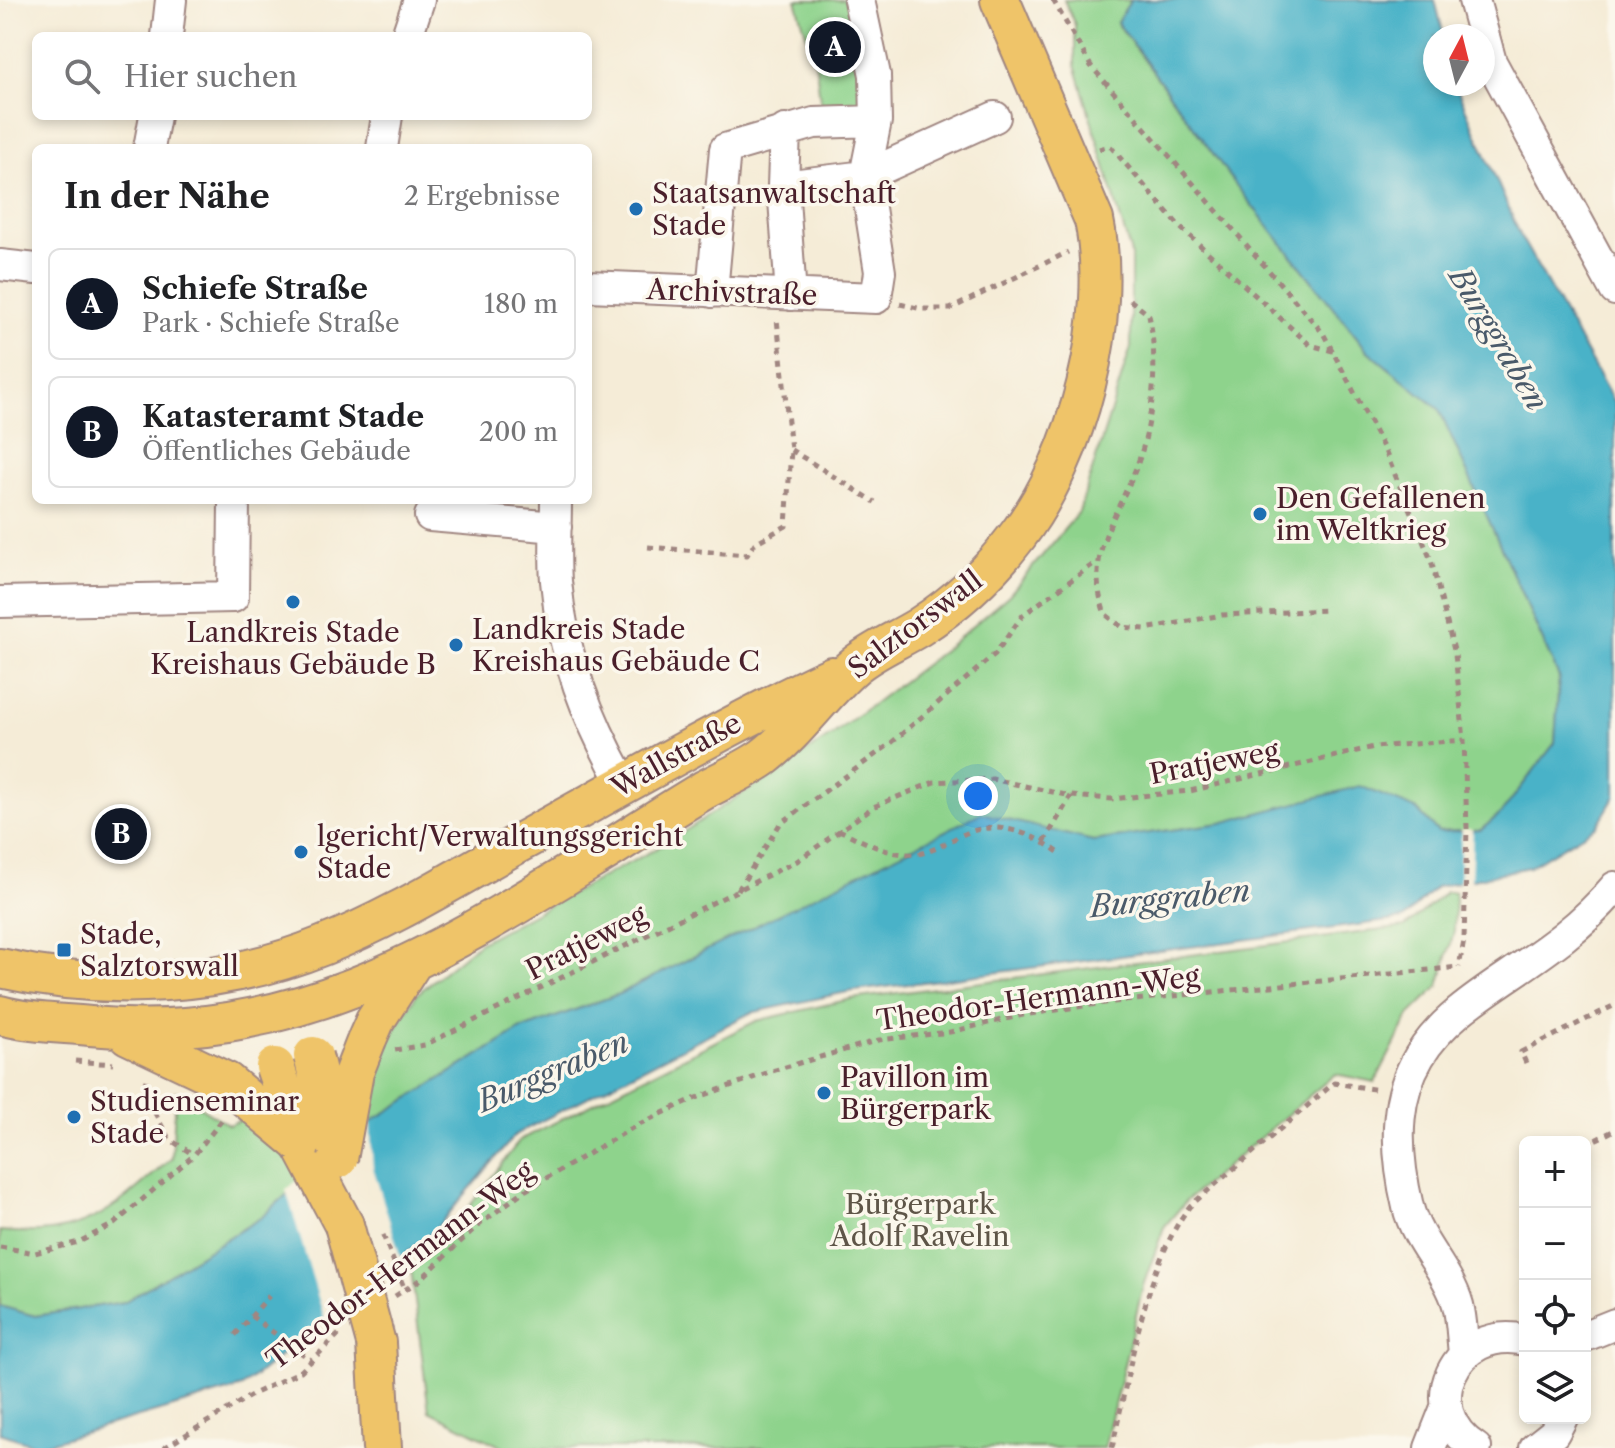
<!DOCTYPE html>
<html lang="de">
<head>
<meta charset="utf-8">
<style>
  body { margin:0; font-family:"Libre Caslon Text",serif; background:#f2f2f2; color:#202124 }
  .controls { position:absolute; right:24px; bottom:24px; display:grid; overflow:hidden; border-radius:12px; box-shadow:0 4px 12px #0003 }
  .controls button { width:72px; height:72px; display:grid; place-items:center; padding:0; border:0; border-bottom:2px solid #e0e0e0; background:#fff; color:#202124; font:40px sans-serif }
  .compass { position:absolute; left:1423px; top:24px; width:72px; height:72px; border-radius:50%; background:#fff; box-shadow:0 4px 12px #0003; rotate:7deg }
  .you { position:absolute; left:978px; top:796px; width:28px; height:28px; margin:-20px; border:6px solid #fff; border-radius:50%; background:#1a73e8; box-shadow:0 0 0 12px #1a73e833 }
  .badge { display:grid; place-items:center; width:52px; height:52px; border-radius:50%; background:#111827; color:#fff; font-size:26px; font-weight:700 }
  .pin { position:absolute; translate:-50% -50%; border:4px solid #fff; box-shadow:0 2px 8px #0006 }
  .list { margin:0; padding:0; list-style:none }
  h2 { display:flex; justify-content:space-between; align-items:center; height:104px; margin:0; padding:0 32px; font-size:34px }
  h2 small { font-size:26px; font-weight:400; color:#757577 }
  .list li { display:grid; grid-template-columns:52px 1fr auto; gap:24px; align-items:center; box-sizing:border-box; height:112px; margin:0 16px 16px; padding:0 16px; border:2px solid #e0e0e0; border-radius:12px }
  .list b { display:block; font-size:30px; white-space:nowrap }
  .list p { margin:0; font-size:26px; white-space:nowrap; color:#757577 }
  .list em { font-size:26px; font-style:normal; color:#757577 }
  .icon { flex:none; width:44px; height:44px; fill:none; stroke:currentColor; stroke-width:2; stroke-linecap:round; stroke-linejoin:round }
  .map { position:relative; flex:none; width:1615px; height:1448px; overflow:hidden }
  .search { position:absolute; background:#fff; box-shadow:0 4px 12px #0003; left:32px; top:32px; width:560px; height:88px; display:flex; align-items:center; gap:20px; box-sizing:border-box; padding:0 28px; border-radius:12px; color:#757577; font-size:30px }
  .panel { position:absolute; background:#fff; box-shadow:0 4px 12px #0003; left:32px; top:144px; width:560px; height:360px; border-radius:12px }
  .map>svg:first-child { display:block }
  .green { fill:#8ed38c; stroke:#6c795c; stroke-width:2 }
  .water { fill:#4ab2c8; stroke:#4a687a; stroke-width:2 }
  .pier { fill:#f5ecd7 }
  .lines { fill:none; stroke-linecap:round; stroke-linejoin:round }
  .minor-casing { stroke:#a08681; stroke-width:34 }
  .major-casing { stroke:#a08681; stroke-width:42 }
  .path { stroke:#a08681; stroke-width:5; stroke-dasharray:6 6; stroke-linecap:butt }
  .minor { stroke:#fff; stroke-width:30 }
  .major { stroke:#efc469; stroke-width:38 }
  .major-bridge-casing { stroke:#a08681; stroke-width:42; stroke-linecap:butt }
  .major-bridge { stroke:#efc469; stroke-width:38 }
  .poi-dot { fill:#1f6fb2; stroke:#fbf7ec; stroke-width:3 }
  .labels { text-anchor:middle; stroke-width:7; stroke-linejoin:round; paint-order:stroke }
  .poi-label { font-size:28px; fill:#4a1f2b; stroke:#fbf7ec; text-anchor:start }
  .street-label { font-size:28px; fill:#4a1f2b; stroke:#fbf7ec }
  .park-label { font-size:28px; fill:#5e5548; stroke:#fbf7ec }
  .water-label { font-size:30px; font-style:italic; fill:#4a5a6a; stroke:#fbf7ec }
</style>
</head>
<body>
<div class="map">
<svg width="1615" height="1448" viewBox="0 0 1615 1448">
  <rect width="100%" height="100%" fill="#fbf7ec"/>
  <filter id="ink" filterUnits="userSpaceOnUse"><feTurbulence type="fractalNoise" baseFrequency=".0125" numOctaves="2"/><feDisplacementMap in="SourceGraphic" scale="16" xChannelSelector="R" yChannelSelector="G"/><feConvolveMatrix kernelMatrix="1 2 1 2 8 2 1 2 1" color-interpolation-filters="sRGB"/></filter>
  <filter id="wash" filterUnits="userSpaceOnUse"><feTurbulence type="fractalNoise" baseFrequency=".006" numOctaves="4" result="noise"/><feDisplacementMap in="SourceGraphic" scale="32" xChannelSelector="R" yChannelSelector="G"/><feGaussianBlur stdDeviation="1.8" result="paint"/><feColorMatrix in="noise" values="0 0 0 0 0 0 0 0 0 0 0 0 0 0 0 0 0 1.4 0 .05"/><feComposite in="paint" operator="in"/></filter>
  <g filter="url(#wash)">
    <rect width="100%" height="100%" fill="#f5ecd7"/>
    <path class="green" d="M796,0H845L857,30L865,105L857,110L821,108L816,67Z
      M1064,0H1131L1117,23L1239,189L1368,351L1439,408L1559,677L1555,743L1502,812L1481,830L1438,832L1416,809L1221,823L1093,841L981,814L619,994L520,1030L359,1129L262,1217L124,1302L35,1316L0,1306V1231C84,1239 112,1211 172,1158L176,1092L229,1125L383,1049L417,994L480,942L665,844L832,735L943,651L1009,595L1079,512L1131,347V254L1075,65V25Z
      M1446,892H1455L1454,931L1439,986L1410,1014L1375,1082L1335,1074L1186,1201L1164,1227L1143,1286L1104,1448H504L429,1411L411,1270L443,1241L520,1140L756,1021L851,999L1405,927Z"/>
    <path class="water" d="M1131,0H1435L1444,36H1435V84H1455L1521,237L1615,404V796L1597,826L1529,867L1436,887L1403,919L847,992L750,1013L516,1134L434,1231L242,1387L38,1446L0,1433V1306L35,1316L124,1302L262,1217L359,1129L520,1030L619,994L981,813L1093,841L1221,823L1360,786L1416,809L1438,832L1481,830L1502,812L1555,743L1559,677L1439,409L1368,351L1239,189L1117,22Z"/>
    <path class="pier" d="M1461,829H1473L1471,884L1459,886Z
      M370,1118L373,1167L402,1262L326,1324L286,1190Z"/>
  </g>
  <g filter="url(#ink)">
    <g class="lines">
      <g class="minor-casing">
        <path id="minor" d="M1474,0L1491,62L1615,290
          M167,36L171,0
          M407,36L419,0
          M785,130L783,186L791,295
          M149,148L155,116
          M382,148L387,116
          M783,186L865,176L995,117
          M0,265L36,269
          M588,286L876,298L880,272L865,176L876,121L875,75L859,0
          M712,292L725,149L814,123L876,121
          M556,500C556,527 554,554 556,581C562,655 588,720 624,784
          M430,516L556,527
          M0,602L233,597L234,500
          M1585,1336L1615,1324
          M1464,1353C1462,1338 1462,1320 1458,1305C1448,1270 1417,1242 1408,1207C1359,1000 1516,1007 1615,887
          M1430,1448L1447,1405
          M1476,1448C1415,1409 1455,1324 1525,1340
          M1535,1448L1554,1433L1562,1418"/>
      </g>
      <g class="major-casing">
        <path id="major" d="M0,968C107,992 220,987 322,946C391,919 456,878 521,842C624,785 725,726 832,676
          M0,1015C29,1023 59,1023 90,1026C300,1045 443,950 614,846C644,827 674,808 704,790C724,779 746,770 764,757C797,732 822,694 854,666C873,650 898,640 919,627C956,603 991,571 1018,535C1078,457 1114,317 1094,220L1000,0
          M128,1035L227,1082
          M367,1039L375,1021L411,965
          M301,1144L344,1225
          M376,1343L382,1448"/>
      </g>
      <path class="path" d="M1053,0L1091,66L1323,333L1385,451L1431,560L1455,654L1464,740L1467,828L1464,940L1459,967
        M1099,149L1110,146L1181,228L1310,345L1333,351
        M1130,300L1149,315C1158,357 1154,416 1140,457C1121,514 1082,550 1105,614L1122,627L1145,629L1222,615L1329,610
        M900,304L922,309H950L1068,252
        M791,450L875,502
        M648,547L747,555L755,543L786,526L791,450L777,319
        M839,830C863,841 888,856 915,854C932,853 944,843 960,836C993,819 1029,831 1058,852
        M1044,842L1071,796
        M738,890L780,824L890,744L995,654L1023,615L1095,563
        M395,1050L425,1045L797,861L873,807L934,782L992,779L1071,796L1111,799L1190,791L1374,747L1464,740
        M75,1061L113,1064
        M1526,1063L1521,1052L1615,1005
        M146,1080L143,1091L169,1139L194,1155
        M1585,1145L1615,1130
        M383,1235L405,1290
        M0,1247L35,1253L79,1242L114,1224L194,1155L222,1120
        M395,1296L420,1280L475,1228L521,1193L639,1124L691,1100L772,1071L879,1040L950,1032L1023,1015L1104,1003L1459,967
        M251,1316L311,1360
        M235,1335L269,1296
        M164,1448L255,1393L301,1371L340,1333
        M1112,1448C1129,1376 1145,1264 1190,1206L1334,1083L1380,1090"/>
      <use href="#minor" class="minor"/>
      <use href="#major" class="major"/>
      <g class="major-bridge-casing">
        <path id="major-bridge" d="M313,1056L334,1141
          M275,1067L300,1141
          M227,1082L301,1144
          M338,1159L354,1072L367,1039
          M344,1225L376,1343"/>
      </g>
      <use href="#major-bridge" class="major-bridge"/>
    </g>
  </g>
  <g class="poi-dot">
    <circle cx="636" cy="209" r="8"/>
    <circle cx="1260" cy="514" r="8"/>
    <circle cx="293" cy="602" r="8"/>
    <circle cx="456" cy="645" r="8"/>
    <circle cx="301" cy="852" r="8"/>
    <rect x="56" y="942" width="16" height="16" rx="4"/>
    <circle cx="824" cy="1093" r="8"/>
    <circle cx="74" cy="1117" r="8"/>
  </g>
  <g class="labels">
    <g class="poi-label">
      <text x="652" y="203">Staatsanwaltschaft<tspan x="652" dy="32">Stade</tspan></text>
      <text x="1276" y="508">Den Gefallenen<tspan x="1276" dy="32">im Weltkrieg</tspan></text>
      <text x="472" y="639">Landkreis Stade<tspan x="472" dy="32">Kreishaus Gebäude C</tspan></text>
      <text x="293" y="642" text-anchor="middle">Landkreis Stade<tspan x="293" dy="32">Kreishaus Gebäude B</tspan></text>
      <text x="317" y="846">lgericht/Verwaltungsgericht<tspan x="317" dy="32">Stade</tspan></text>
      <text x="80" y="944">Stade,<tspan x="80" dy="32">Salztorswall</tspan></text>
      <text x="840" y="1087">Pavillon im<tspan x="840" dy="32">Bürgerpark</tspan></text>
      <text x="90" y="1111">Studienseminar<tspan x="90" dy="32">Stade</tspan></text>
    </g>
    <g class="street-label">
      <text transform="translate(732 292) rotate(2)" y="10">Archivstraße</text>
      <text transform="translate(915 624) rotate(-37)" y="10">Salztorswall</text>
      <text transform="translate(676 755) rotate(-29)" y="10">Wallstraße</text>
      <text transform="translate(1214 762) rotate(-11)" y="10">Pratjeweg</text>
      <text transform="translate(586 942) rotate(-27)" y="10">Pratjeweg</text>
      <text transform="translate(1038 998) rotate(-8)" y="10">Theodor-Hermann-Weg</text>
      <text transform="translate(400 1265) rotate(-37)" y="10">Theodor-Hermann-Weg</text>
    </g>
    <g class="park-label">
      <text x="920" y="1214">Bürgerpark<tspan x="920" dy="32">Adolf Ravelin</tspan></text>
    </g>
    <g class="water-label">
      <text transform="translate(1498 339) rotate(59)" y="10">Burggraben</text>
      <text transform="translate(1170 899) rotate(-6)" y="10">Burggraben</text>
      <text transform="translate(553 1072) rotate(-23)" y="10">Burggraben</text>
    </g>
  </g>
</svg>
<div class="controls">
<button>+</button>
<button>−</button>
<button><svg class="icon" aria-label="locate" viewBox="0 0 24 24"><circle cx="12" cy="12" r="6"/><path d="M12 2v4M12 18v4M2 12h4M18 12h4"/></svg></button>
<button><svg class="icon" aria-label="layers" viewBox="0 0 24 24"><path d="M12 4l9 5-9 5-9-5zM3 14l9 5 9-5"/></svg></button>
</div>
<svg class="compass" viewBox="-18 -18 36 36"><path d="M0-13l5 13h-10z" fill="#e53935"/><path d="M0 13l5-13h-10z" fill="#757577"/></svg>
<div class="you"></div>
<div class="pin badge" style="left:835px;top:47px">A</div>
<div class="pin badge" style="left:121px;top:834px">B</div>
<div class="search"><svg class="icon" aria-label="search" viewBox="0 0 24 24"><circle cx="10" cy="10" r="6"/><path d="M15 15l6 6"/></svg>Hier suchen</div>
<section class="panel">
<h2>In der Nähe<small>2 Ergebnisse</small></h2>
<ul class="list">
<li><span class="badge">A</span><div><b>Schiefe Straße</b><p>Park · Schiefe Straße</p></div><em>180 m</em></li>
<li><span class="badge">B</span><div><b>Katasteramt Stade</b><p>Öffentliches Gebäude</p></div><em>200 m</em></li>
</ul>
</section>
</div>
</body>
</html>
